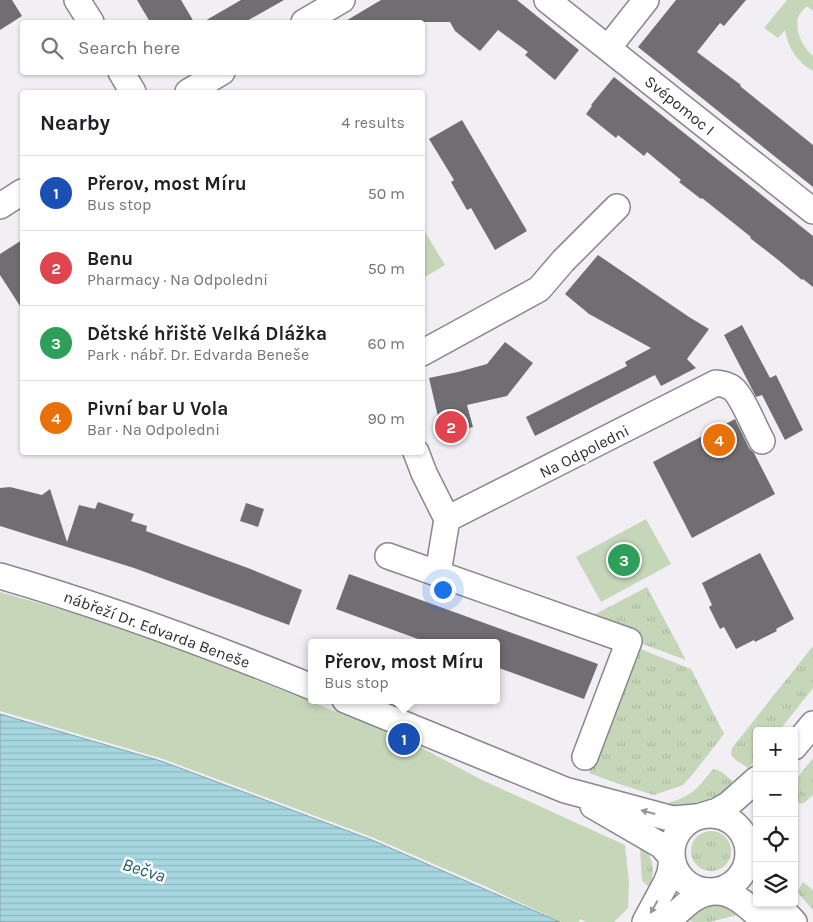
<!DOCTYPE html>
<html lang="en">
<head>
<meta charset="utf-8">
<style>
  body { margin:0; font-family:Karla,sans-serif; background:#f2f2f2; color:#202124 }
  .controls { position:absolute; right:15px; bottom:15px; display:grid; overflow:hidden; border-radius:5px; box-shadow:0 1px 4px #0004 }
  .controls button { width:45px; height:45px; display:grid; place-items:center; padding:0; border:0; border-bottom:1px solid #e0e0e0; background:#fff; color:#202124; font:25px sans-serif }
  .you { position:absolute; left:442px; top:589px; width:18px; height:18px; margin:-12px; border:4px solid #fff; border-radius:50%; background:#1a73e8; box-shadow:0 0 0 8px #1a73e833 }
  .badge { display:grid; place-items:center; width:32px; height:32px; border-radius:50%; background:#1d6861; color:#fff; font-size:16px; font-weight:700 }
  .pin { position:absolute; translate:-50% -50%; border:2px solid #fff; box-shadow:0 1px 5px #0006 }
  .popup { position:absolute; left:308px; top:639px; width:192px; height:65px; box-sizing:border-box; display:grid; place-content:center; border-radius:5px; background:#fff; filter:drop-shadow(0 1px 4px #0005); font-size:16px; white-space:nowrap; color:#757577 }
  .popup b { font-size:19px; color:#202124 }
  .popup::after { content:''; position:absolute; left:50%; top:100%; margin-left:-10px; border:10px solid transparent; border-top-color:#fff }
  .list { margin:0; padding:0; list-style:none }
  h2 { display:flex; justify-content:space-between; align-items:center; height:65px; margin:0; padding:0 20px; font-size:21px }
  h2 small { font-size:16px; font-weight:400; color:#757577 }
  .list li { display:grid; grid-template-columns:32px 1fr auto; gap:15px; align-items:center; box-sizing:border-box; height:75px; padding:0 20px; border-top:1px solid #e0e0e0 }
  .list b { display:block; font-size:19px; white-space:nowrap }
  .list p { margin:0; font-size:16px; white-space:nowrap; color:#757577 }
  .list em { font-size:16px; font-style:normal; color:#757577 }
  .icon { flex:none; width:28px; height:28px; fill:none; stroke:currentColor; stroke-width:2; stroke-linecap:round; stroke-linejoin:round }
  .map { position:relative; flex:none; width:813px; height:922px; overflow:hidden }
  .search { position:absolute; background:#fff; box-shadow:0 1px 4px #0004; left:20px; top:20px; width:405px; height:55px; display:flex; align-items:center; gap:12px; box-sizing:border-box; padding:0 18px; border-radius:5px; color:#757577; font-size:19px }
  .panel { position:absolute; background:#fff; box-shadow:0 1px 4px #0004; left:20px; top:90px; width:405px; height:365px; border-radius:5px }
  .map>svg:first-child { display:block }
  .grass { fill:url(#grass-tufts) }
  .park { fill:#c6d7b9 }
  .water { fill:url(#water-rules); stroke:#83a4ac }
  .building { fill:#716e73 }
  .lines { fill:none; stroke-linecap:round; stroke-linejoin:round }
  .minor-casing { stroke:#89868c; stroke-width:28 }
  .minor { stroke:#fff; stroke-width:25 }
  .oneway { fill:#989698 }
  .labels { text-anchor:middle; stroke-width:5; stroke-linejoin:round; paint-order:stroke }
  .street-label { font-size:16px; fill:#302e31; stroke:#fff }
  .water-label { font-size:18px; font-style:italic; fill:#1e5e69; stroke:#fff }
</style>
</head>
<body>
<div class="map">
<svg width="813" height="922" viewBox="0 0 813 922">
  <defs>
    <pattern id="grass-tufts" width="24" height="20" patternUnits="userSpaceOnUse" patternTransform="scale(1.25)"><rect width="24" height="20" fill="#c6d7b9"/><path d="M3 7l-1-3M5 7V3M7 7l1-3M15 17l-1-3M17 17v-4M19 17l1-3" fill="none" stroke="#aab9a0"/></pattern>
    <pattern id="water-rules" width="6" height="5" patternUnits="userSpaceOnUse" patternTransform="scale(1.25)"><rect width="6" height="5" fill="#a6d6e0"/><path d="M0 2.5h6" fill="none" stroke="#8fb8c1"/></pattern>
  </defs>
  <rect width="100%" height="100%" fill="#f1eef4"/>
  <path class="grass" d="M647,587L686,660L637,642L640,631L592,616Z
    M813,646V688L779,731H757V758L748,768L737,761L731,755L732,748Z
    M635,647L691,669L724,734L693,774L683,785L654,795L622,785L589,773Z
    M813,758V795L804,803L800,804L794,800V782Z
    M713,769C722,770 729,778 735,784L718,797L695,803L683,809L658,807C670,802 684,799 695,790C701,784 707,776 713,769Z
    M691 851a20 20 0 1 1 40 0a20 20 0 1 1-40 0Z
    M641,844C654,858 655,869 650,888L642,881L640,848Z
    M803,882L813,890V910L797,892Z
    M720,901L741,914L710,922H692L685,916L691,910Z"/>
  <path class="park" d="M787,0H813V11L807,6C804,9 801,12 799,15C793,28 803,48 813,56V71C797,62 788,48 785,30L778,38L764,28Z
    M422,227L445,265L423,278H422Z
    M646,519L671,564L601,602L576,557Z
    M0,592L105,622L145,636L405,739L480,779L625,845L629,882L628,908L614,922H586L580,919L579,922H561L489,888L374,838L163,759L0,711Z"/>
  <path class="water" d="M0,714L161,761L372,840L560,922H0Z"/>
  <path class="building" d="M0,0H12L22,16L0,30Z
    M137,0H181L194,22H150Z
    M241,0H284L245,22H203Z
    M381,0H517L579,50L555,80L525,55L528,52L498,30L480,51L455,31L450,22H344Z
    M676,0H746L724,26L720,23L697,52L741,85L740,86L813,145V187L638,47Z
    M614,77L813,236V287L803,279L802,280L777,259L750,238L751,237L702,198L701,199L679,182L681,180L647,152L644,156L618,135L616,138L586,114L592,106L591,105Z
    M462,120L527,231L495,250L471,208L467,210L451,182L454,180L429,139Z
    M22,240V309L0,275V254Z
    M598,255L689,317L709,329L687,359L696,368L661,386L655,375L535,436L526,417L627,366L625,362L651,348L589,314L565,294Z
    M742,325L770,378L776,375L803,430L785,440L762,395L756,397L752,389L724,335Z
    M505,342L533,363L507,396L467,405L473,427L442,434L429,378L458,372L487,364Z
    M735,419L749,448L754,453L775,494L692,538L653,462Z
    M10,487L42,495L50,489L67,542L79,505L95,509L98,502L134,514L131,521L147,526L146,531L248,568L302,590L289,625L134,568L0,526V488Z
    M246,503L264,509L258,527L240,521Z
    M760,553L794,619L776,629L777,631L755,642L754,640L736,649L724,627L720,629L709,607L712,605L702,583Z
    M349,574L598,664L584,699L496,667V643H429L336,609Z"/>
  <g class="lines">
    <g class="minor-casing">
      <path id="minor" d="M77,0L91,22
        M547,0L813,211
        M304,22L342,0
        M608,48L646,0
        M121,72L133,92
        M188,92L222,72
        M0,206L22,192
        M422,353L539,289L563,261L617,207
        M416,452L424,473L447,519L716,383C722,384 726,384 732,388C742,395 755,429 762,441
        M388,556L629,641L585,757
        M438,573L447,519
        M0,576C107,607 209,645 312,687
        M345,700L565,790L673,819L696,817
        M794,747L813,724
        M593,806L662,846L672,858L670,873L666,883L645,922
        M672 853a38 38 0 1 1 76 0a38 38 0 1 1-76 0Z
        M701,816L717,811L729,804L757,779
        M776,903L794,922
        M665,922C676,915 685,904 695,898C725,881 745,903 765,922"/>
    </g>
    <use href="#minor" class="minor"/>
  </g>
  <defs><path id="oneway-solid" d="M-6-.8H1V-3.2L6.5 0L1 3.2V.8H-6Z" transform="scale(1.25)"/></defs>
  <g class="oneway">
    <use href="#oneway-solid" transform="translate(648 812) rotate(-165)"/>
    <use href="#oneway-solid" transform="translate(654 907) rotate(119)"/>
  </g>
  <g class="labels">
    <g class="street-label">
      <text transform="translate(680 105) rotate(39)" y="6">Svépomoc I</text>
      <text transform="translate(584 451) rotate(-27)" y="6">Na Odpoledni</text>
      <text transform="translate(157 629) rotate(20)" y="6">nábřeží Dr. Edvarda Beneše</text>
    </g>
    <g class="water-label">
      <text transform="translate(144 870) rotate(17)" y="6">Bečva</text>
    </g>
  </g>
</svg>
<div class="controls">
<button>+</button>
<button>−</button>
<button><svg class="icon" aria-label="locate" viewBox="0 0 24 24"><circle cx="12" cy="12" r="6"/><path d="M12 2v4M12 18v4M2 12h4M18 12h4"/></svg></button>
<button><svg class="icon" aria-label="layers" viewBox="0 0 24 24"><path d="M12 4l9 5-9 5-9-5zM3 14l9 5 9-5"/></svg></button>
</div>
<div class="you"></div>
<div class="pin badge" style="left:404px;top:739px;background:#1a4fb4">1</div>
<div class="popup"><b>Přerov, most Míru</b>Bus stop</div>
<div class="pin badge" style="left:451px;top:427px;background:#e0444e">2</div>
<div class="pin badge" style="left:624px;top:560px;background:#2e9e5b">3</div>
<div class="pin badge" style="left:719px;top:440px;background:#e8710a">4</div>
<div class="search"><svg class="icon" aria-label="search" viewBox="0 0 24 24"><circle cx="10" cy="10" r="6"/><path d="M15 15l6 6"/></svg>Search here</div>
<section class="panel">
<h2>Nearby<small>4 results</small></h2>
<ul class="list">
<li><span class="badge" style="background:#1a4fb4">1</span><div><b>Přerov, most Míru</b><p>Bus stop</p></div><em>50 m</em></li>
<li><span class="badge" style="background:#e0444e">2</span><div><b>Benu</b><p>Pharmacy · Na Odpoledni</p></div><em>50 m</em></li>
<li><span class="badge" style="background:#2e9e5b">3</span><div><b>Dětské hřiště Velká Dlážka</b><p>Park · nábř. Dr. Edvarda Beneše</p></div><em>60 m</em></li>
<li><span class="badge" style="background:#e8710a">4</span><div><b>Pivní bar U Vola</b><p>Bar · Na Odpoledni</p></div><em>90 m</em></li>
</ul>
</section>
</div>
</body>
</html>
